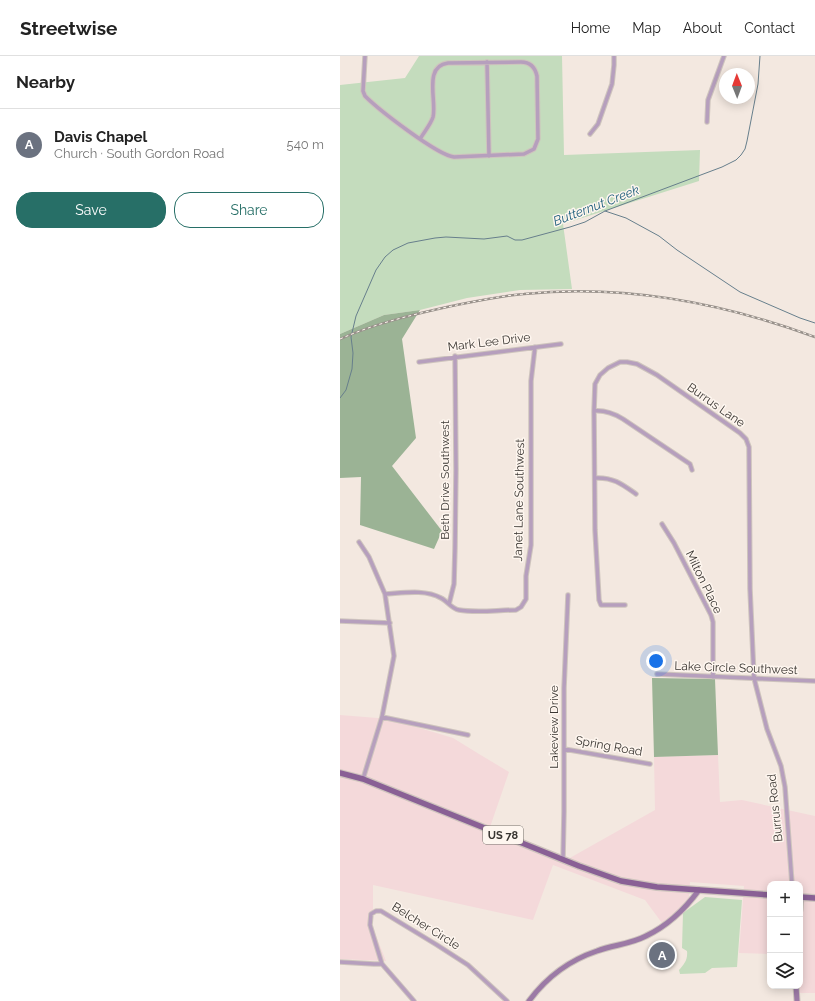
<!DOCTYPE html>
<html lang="en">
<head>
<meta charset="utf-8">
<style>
  body { margin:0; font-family:Raleway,sans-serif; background:#f2f2f2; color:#222 }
  .controls { position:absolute; right:12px; bottom:12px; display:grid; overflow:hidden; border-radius:8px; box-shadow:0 2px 10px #0003 }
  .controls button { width:36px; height:36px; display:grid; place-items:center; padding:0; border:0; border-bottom:1px solid #e0e0e0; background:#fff; color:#222; font:20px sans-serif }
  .compass { position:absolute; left:379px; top:12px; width:36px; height:36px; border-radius:50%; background:#fff; box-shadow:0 2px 10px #0003; rotate:359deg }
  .you { position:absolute; left:316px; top:605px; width:14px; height:14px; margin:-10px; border:3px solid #fff; border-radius:50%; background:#1a73e8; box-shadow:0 0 0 6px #1a73e833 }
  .badge { display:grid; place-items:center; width:26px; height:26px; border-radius:50%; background:#276f67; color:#fff; font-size:13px; font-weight:700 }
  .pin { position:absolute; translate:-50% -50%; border:2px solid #fff; box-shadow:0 1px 4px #0006 }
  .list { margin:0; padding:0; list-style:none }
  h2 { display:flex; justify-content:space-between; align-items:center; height:52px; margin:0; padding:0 16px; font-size:17px }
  h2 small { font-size:13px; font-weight:400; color:#767676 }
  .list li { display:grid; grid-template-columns:26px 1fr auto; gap:12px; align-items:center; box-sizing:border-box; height:72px; padding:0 16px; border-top:1px solid #e0e0e0 }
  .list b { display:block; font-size:15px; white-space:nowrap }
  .list p { margin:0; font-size:13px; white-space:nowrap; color:#767676 }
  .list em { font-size:13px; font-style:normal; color:#767676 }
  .actions { display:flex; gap:8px; padding:12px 16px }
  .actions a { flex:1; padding:9px 0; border:1px solid #276f67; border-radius:16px; text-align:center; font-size:14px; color:#276f67 }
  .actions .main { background:#276f67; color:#fff }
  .icon { flex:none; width:22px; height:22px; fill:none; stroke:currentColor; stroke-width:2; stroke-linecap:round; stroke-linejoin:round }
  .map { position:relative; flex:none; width:475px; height:945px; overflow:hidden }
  header { display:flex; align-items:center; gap:24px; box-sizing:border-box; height:56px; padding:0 20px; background:#fff; border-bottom:1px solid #e0e0e0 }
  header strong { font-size:19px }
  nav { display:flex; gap:22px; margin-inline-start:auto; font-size:14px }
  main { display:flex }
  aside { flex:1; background:#fff }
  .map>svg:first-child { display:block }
  .commercial { fill:#f4d9da }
  .green { fill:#c4dcbd }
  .forest { fill:#9bb395 }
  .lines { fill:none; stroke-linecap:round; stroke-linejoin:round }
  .stream { stroke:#677f8c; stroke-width:1 }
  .street-casing { stroke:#cec4bd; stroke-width:5.5 }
  .secondary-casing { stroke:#cec4bd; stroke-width:7 }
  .primary-casing { stroke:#cec4bd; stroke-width:8 }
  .street { stroke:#b69fbd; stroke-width:3.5 }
  .secondary { stroke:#9c7aa6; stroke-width:5 }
  .primary { stroke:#896095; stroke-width:5.5 }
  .rail-casing { stroke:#98918b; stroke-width:2.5 }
  .rail { stroke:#fef6ef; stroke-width:1; stroke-dasharray:3; stroke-linecap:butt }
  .labels { text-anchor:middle; stroke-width:3; stroke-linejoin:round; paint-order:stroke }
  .shield { fill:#fef6ef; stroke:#75706b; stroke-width:1 }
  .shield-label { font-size:11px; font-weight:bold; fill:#3a3632 }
  .street-label { font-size:12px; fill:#3a3632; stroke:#fef6ef }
  .water-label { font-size:13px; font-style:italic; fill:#1e5f7d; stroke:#fef6ef }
</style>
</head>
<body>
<header>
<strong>Streetwise</strong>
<nav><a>Home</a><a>Map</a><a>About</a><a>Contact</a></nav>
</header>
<main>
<aside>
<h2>Nearby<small></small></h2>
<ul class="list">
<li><span class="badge" style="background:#6b7280">A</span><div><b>Davis Chapel</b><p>Church · South Gordon Road</p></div><em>540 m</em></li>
</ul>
<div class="actions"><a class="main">Save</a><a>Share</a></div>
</aside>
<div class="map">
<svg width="475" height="945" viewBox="0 0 475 945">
  <rect width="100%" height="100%" fill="#f3e8e0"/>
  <path class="commercial" d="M0,659L50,663L113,682L139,698L169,716L149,774L228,803L315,754L314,701L378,699L380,746L402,744L475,760V937H460V828H430V898L399,897L404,830L350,826L349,844L336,856L322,867L305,844L213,809L193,864L33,829V857L31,867L46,905L0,903Z"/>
  <path class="green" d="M79,0H222L224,99L360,94L359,125L223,168L232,233L180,234L127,242L80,254L44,259L0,278V29L65,22Z
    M365,841L402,844L397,911L372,912L365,917L340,918L339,914C344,908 348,904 347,895L342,892L343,857Z"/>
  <path class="forest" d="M80,254L62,283L76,382L52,410L102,475L94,493L20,469L21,421L0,422V278L44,259Z
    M312,622L375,623L378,699L314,701Z"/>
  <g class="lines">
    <path class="stream" d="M265,155L286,162L319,180L337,194L400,236L460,262L475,267
      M0,342L6,334L12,313L13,297L11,281L16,260L36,214L45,201L53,194L68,187L95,182L106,181L144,183L167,180L175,184H182L230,171L245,166L265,155L382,111L396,104L401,99L405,93L407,85L418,28L420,0"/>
    <g class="street-casing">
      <path id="street" d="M25,0L23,35L25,40C39,54 97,99 114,101L184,98L194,93L198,83L197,20C195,11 190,6 181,6L108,7C83,10 97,45 93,61C91,68 84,76 80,83
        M147,6L149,100
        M367,66L368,44L384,0
        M250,78L258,68L272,28L274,9V0
        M79,306L221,288
        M254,355L255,474L259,544L261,549H285
        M352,414L350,408L283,363C273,357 265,354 254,355L255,328L260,319L268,312L280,306H287L297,308L317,319L400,377L406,383L409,391L410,533L414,622L427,673L441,710L445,731L452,828
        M255,422C273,421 282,428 296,438
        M322,468L334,487L371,559L373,566V621
        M19,486L29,501L45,538L54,600L42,661L23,723
        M45,538C63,537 85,533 101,542C107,545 112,553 119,554C137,557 157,554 176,554L181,551L186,543V520L191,489V325L195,291
        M109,548L114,528L115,492L116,414L115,300
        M0,565L50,567
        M317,618L475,625
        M42,661L128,679
        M224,693L310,708
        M223,803L224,756V632L228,539
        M0,906L34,908H42
        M74,945L42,908L30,869L31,858L36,855H41L97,889L128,909L167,945"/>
    </g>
    <g class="secondary-casing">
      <path id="secondary" d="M460,854L461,841
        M456,930L457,945
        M189,945C206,922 230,904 257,895C273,889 291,888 306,880C327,870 345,853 359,834"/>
    </g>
    <g class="primary-casing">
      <path id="primary" d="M0,717L23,723L239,810L281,825L317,831L430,839
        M460,841L475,842"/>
    </g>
    <use href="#street" class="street"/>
    <use href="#secondary" class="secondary"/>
    <use href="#primary" class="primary"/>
    <g class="rail-casing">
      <path id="rail" d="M0,283C34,268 71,259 107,251C133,246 158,240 184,238C283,228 383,247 475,281"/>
    </g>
    <use href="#rail" class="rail"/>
  </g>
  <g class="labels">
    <rect class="shield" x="143" y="770" width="40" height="18" rx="3"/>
    <g class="shield-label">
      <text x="163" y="783">US 78</text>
    </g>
    <g class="street-label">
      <text transform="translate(149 286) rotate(-7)" y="4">Mark Lee Drive</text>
      <text transform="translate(376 349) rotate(35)" y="4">Burrus Lane</text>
      <text transform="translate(105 424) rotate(-90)" y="4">Beth Drive Southwest</text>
      <text transform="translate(179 444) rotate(-89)" y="4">Janet Lane Southwest</text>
      <text transform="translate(364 526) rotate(64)" y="4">Milton Place</text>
      <text transform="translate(396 612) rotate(2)" y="4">Lake Circle Southwest</text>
      <text transform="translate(214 671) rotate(-90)" y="4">Lakeview Drive</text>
      <text transform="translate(269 690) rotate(10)" y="4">Spring Road</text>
      <text transform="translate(435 752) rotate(-96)" y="4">Burrus Road</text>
      <text transform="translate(86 870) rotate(32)" y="4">Belcher Circle</text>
    </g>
    <g class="water-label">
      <text transform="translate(256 149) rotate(-21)" y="5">Butternut Creek</text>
    </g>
  </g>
</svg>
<div class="controls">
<button>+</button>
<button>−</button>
<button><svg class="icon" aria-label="layers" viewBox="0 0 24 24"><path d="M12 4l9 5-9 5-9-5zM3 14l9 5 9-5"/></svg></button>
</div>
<svg class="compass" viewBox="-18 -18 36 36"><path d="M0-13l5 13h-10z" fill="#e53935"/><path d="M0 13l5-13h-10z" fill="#767676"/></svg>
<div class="you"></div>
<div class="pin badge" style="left:322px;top:899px;background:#6b7280">A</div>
</div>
</main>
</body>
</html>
